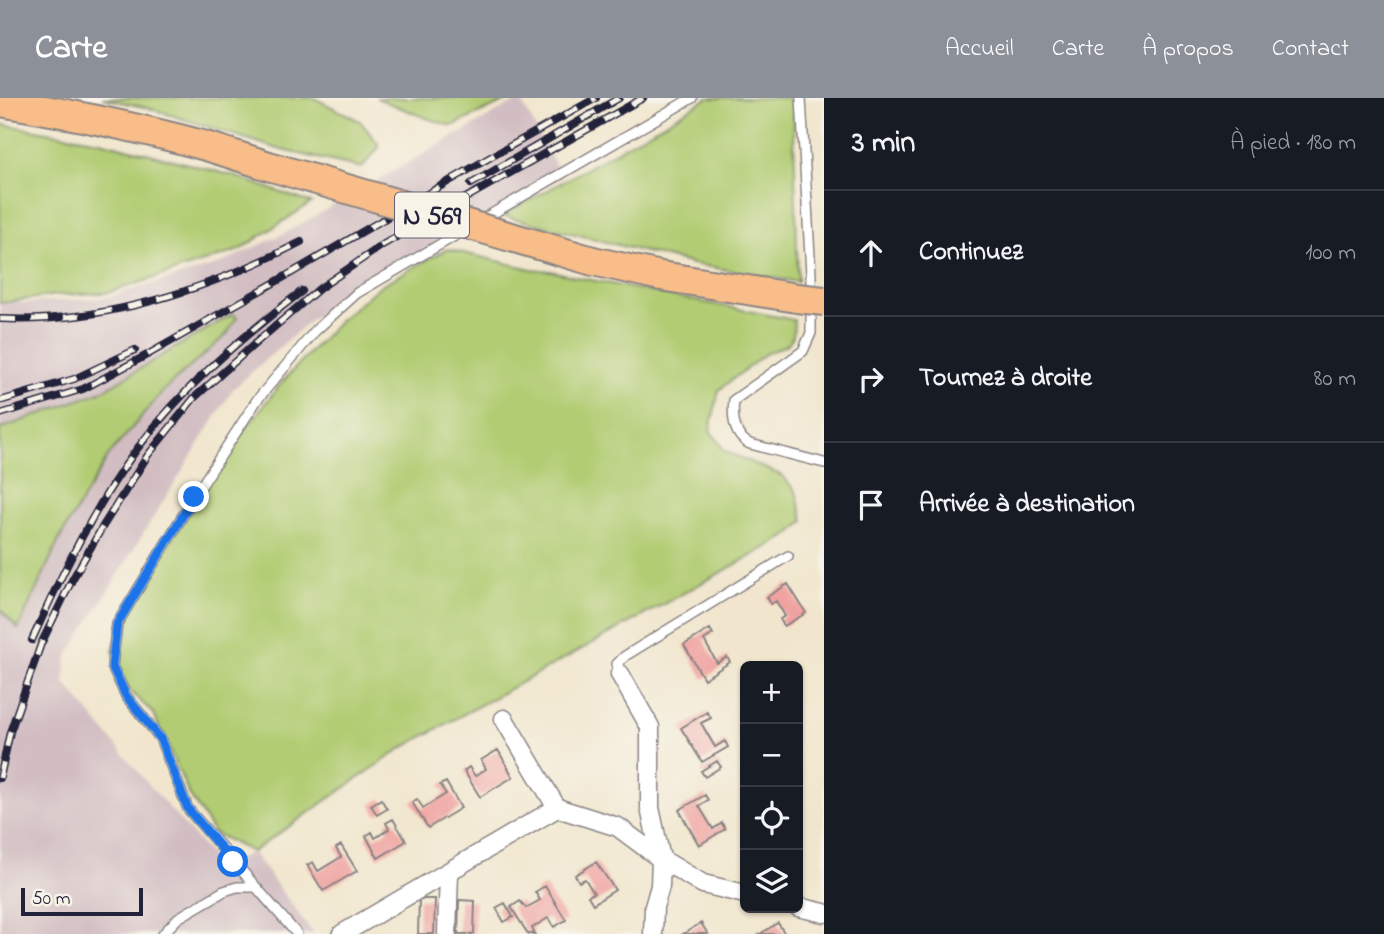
<!DOCTYPE html>
<html lang="fr">
<head>
<meta charset="utf-8">
<style>
  body { margin:0; font-family:"Indie Flower",sans-serif; background:#242831; color:#f1f3f6 }
  .controls { position:absolute; right:21px; bottom:21px; display:grid; overflow:hidden; border-radius:10px; box-shadow:0 2px 5px #0004 }
  .controls button { width:63px; height:63px; display:grid; place-items:center; padding:0; border:0; border-bottom:2px solid #363941; background:#171b24; color:#f1f3f6; font:35px sans-serif }
  .scale { position:absolute; left:21px; bottom:18px; width:122px; box-sizing:border-box; padding-left:7px; border:4px solid #22223b; border-top:0; font-size:19px; line-height:24px; white-space:nowrap; color:#22223b; -webkit-text-stroke:5px #f7f3e8; paint-order:stroke }
  .stop { position:absolute; width:21px; height:21px; margin:-16px; border:5px solid #1a73e8; border-radius:50%; background:#fff }
  .stop.end { background:#1a73e8; border-color:#fff; box-shadow:0 2px 7px #0008 }
  .list { margin:0; padding:0; list-style:none }
  h2 { display:flex; justify-content:space-between; align-items:center; height:91px; margin:0; padding:0 28px; font-size:30px }
  h2 small { font-size:23px; font-weight:400; color:#9ea1a6 }
  .list li { display:grid; grid-template-columns:46px 1fr auto; gap:21px; align-items:center; box-sizing:border-box; height:126px; padding:0 28px; border-top:2px solid #363941 }
  .list b { display:block; font-size:26px; white-space:nowrap }
  .list em { font-size:23px; font-style:normal; color:#9ea1a6 }
  .icon { flex:none; width:38px; height:38px; fill:none; stroke:currentColor; stroke-width:2; stroke-linecap:round; stroke-linejoin:round }
  .map { position:relative; flex:none; width:824px; height:836px; overflow:hidden }
  header { display:flex; align-items:center; gap:42px; box-sizing:border-box; height:98px; padding:0 35px; background:#8c9099; color:#fff }
  header strong { font-size:33px }
  nav { display:flex; gap:38px; margin-inline-start:auto; font-size:24px }
  main { display:flex }
  aside { flex:1; background:#171b24 }
  .map>svg:first-child { display:block }
  .industrial { fill:#d2bec2 }
  .green { fill:#b1cc72; stroke:#6a7756; stroke-width:2 }
  .building { fill:#f0a2a0 }
  .lines { fill:none; stroke-linecap:round; stroke-linejoin:round }
  .lane-casing { stroke:#8a8484; stroke-width:12 }
  .street-casing { stroke:#8a8484; stroke-width:21 }
  .primary-casing { stroke:#8a8484; stroke-width:32 }
  .lane { stroke:#fff; stroke-width:9 }
  .street { stroke:#fff; stroke-width:18 }
  .primary { stroke:#f8bd89; stroke-width:28 }
  .rail-casing { stroke:#22223b; stroke-width:8 }
  .rail { stroke:#f7f3e8; stroke-width:5; stroke-dasharray:16; stroke-linecap:butt }
  .primary-bridge-casing { stroke:#8a8484; stroke-width:32; stroke-linecap:butt }
  .primary-bridge { stroke:#f8bd89; stroke-width:28 }
  .route { stroke:#1a73e8; stroke-width:9 }
  .labels { text-anchor:middle; stroke-width:5; stroke-linejoin:round; paint-order:stroke }
  .shield { fill:#f7f3e8; stroke:#62616f; stroke-width:2 }
  .shield-label { font-size:26px; font-weight:bold; fill:#22223b }
</style>
</head>
<body>
<header>
<strong>Carte</strong>
<nav><a>Accueil</a><a>Carte</a><a>À propos</a><a>Contact</a></nav>
</header>
<main>
<div class="map">
<svg width="824" height="836" viewBox="0 0 824 836">
  <rect width="100%" height="100%" fill="#f7f3e8"/>
  <filter id="ink" filterUnits="userSpaceOnUse"><feTurbulence type="fractalNoise" baseFrequency=".0143" numOctaves="2"/><feDisplacementMap in="SourceGraphic" scale="14" xChannelSelector="R" yChannelSelector="G"/><feConvolveMatrix kernelMatrix="1 2 1 2 8 2 1 2 1" color-interpolation-filters="sRGB"/></filter>
  <filter id="wash" filterUnits="userSpaceOnUse"><feTurbulence type="fractalNoise" baseFrequency=".00686" numOctaves="4" result="noise"/><feDisplacementMap in="SourceGraphic" scale="28" xChannelSelector="R" yChannelSelector="G"/><feGaussianBlur stdDeviation="1.57" result="paint"/><feColorMatrix in="noise" values="0 0 0 0 0 0 0 0 0 0 0 0 0 0 0 0 0 1.4 0 .05"/><feComposite in="paint" operator="in"/></filter>
  <g filter="url(#wash)">
    <rect width="100%" height="100%" fill="#f1e6cd"/>
    <path class="industrial" d="M520,1L562,79L340,196L233,291L67,559L64,584L150,688L222,770L252,754L314,836H0V201L25,205L104,200L217,167L285,135Z"/>
    <path class="green" d="M102,0H314L360,23L380,48L362,70L282,52L148,10Z
      M376,0H513L452,28L426,20Z
      M708,0H793L798,184L693,166L504,118L510,113L575,77Z
      M0,26L100,43L234,78L311,105L239,152L161,178L106,195L56,197L0,205Z
      M447,151L531,171L551,173L576,179L794,222L793,238L788,246L765,256L719,292L710,332L725,353L783,378L796,394L804,423L789,437L402,650L252,754L214,735L190,698L153,615L131,594L120,576L113,552L120,528L220,362L284,282L341,221L381,187Z
      M233,216L237,219L227,236L164,292L109,357L60,440L18,531L0,511V331L100,294Z"/>
    <g id="blocks">
      <path class="building" d="M788,486L806,515L784,528L780,521L785,518L776,503L771,506L767,499Z
        M710,531L713,536L704,542L717,565L727,559L730,564L704,581L684,547Z
        M707,614L711,620L701,625L715,649L725,643L728,649L702,664L681,630Z
        M498,652L513,679L480,699L464,673L469,669L475,678L486,671L481,662Z
        M717,663L721,669L705,679L701,673Z
        M446,684L461,710L428,730L412,704L417,701L423,710L446,696L440,687Z
        M705,697L708,702L699,708L713,731L722,725L725,731L699,747L679,712Z
        M381,701L387,711L377,717L371,707Z
        M393,721L406,743L378,760L366,738L372,734L375,740L389,731L386,725Z
        M341,747L357,773L323,793L307,767L313,764L318,773L341,759L336,750Z
        M596,764L615,792L593,806L588,798L594,795L585,781L579,784L575,777Z
        M545,788L566,822L554,829L548,820L532,830L535,836H528L511,809L520,803L526,810L540,802L535,794Z
        M419,801H435L434,836H418Z
        M459,802L475,803L474,836H458Z
        M505,805L513,819L504,824L496,810Z
        M701,825L708,836H683Z
        M778,825L785,836H760L776,826Z"/>
    </g>
  </g>
  <g filter="url(#ink)">
    <use href="#blocks" fill-opacity="0" stroke="#8a8484" stroke-width="2"/>
    <g class="lines">
      <g class="lane-casing">
        <path id="lane" d="M801,0L811,176V235L803,253L734,302C732,319 733,338 750,346L824,365
          M478,124L692,0
          M620,576L617,566L625,558L788,458
          M163,836L178,820L224,793L237,789H255
          M297,836L188,711L160,640L126,598L112,568L117,526L194,399L257,302L315,233L357,195L463,133"/>
      </g>
      <g class="street-casing">
        <path id="street" d="M620,576L650,629V710L661,761L660,788L654,809L653,836
          M504,621L557,710L618,729L661,761L703,786L745,796
          M798,809L824,815
          M342,836L557,710
          M447,836L449,774"/>
      </g>
      <g class="primary-casing">
        <path id="primary" d="M0,4C66,15 131,28 195,45C221,52 246,61 272,69
          M593,163L661,178L797,200"/>
      </g>
      <use href="#lane" class="lane"/>
      <use href="#street" class="street"/>
      <use href="#primary" class="primary"/>
      <g class="rail-casing">
        <path id="rail" d="M471,86L619,0
          M0,221C104,226 209,191 301,144
          M0,303L74,281L135,252
          M0,316L83,291L147,257L286,178L489,60L596,0
          M32,542C62,475 94,409 137,351C183,289 242,239 302,193
          M0,680L10,634L41,546L72,482L103,428L148,357L194,300L258,243L320,190L384,146L643,0"/>
      </g>
      <use href="#rail" class="rail"/>
      <g class="primary-bridge-casing">
        <path id="primary-bridge" d="M272,69L593,163
          M797,200L824,203"/>
      </g>
      <use href="#primary-bridge" class="primary-bridge"/>
    </g>
  </g>
  <g class="lines" filter="url(#ink)">
    <path class="route" d="M194,399L117,526L112,568L126,598L160,640L188,711L233,764"/>
  </g>
  <g class="labels">
    <rect class="shield" x="395" y="94.5" width="74" height="45" rx="5"/>
    <g class="shield-label">
      <text x="432" y="126">N 569</text>
    </g>
  </g>
</svg>
<div class="controls">
<button>+</button>
<button>−</button>
<button><svg class="icon" aria-label="locate" viewBox="0 0 24 24"><circle cx="12" cy="12" r="6"/><path d="M12 2v4M12 18v4M2 12h4M18 12h4"/></svg></button>
<button><svg class="icon" aria-label="layers" viewBox="0 0 24 24"><path d="M12 4l9 5-9 5-9-5zM3 14l9 5 9-5"/></svg></button>
</div>
<div class="scale">50 m</div>
<div class="stop" style="left:233px;top:764px"></div>
<div class="stop end" style="left:194px;top:399px"></div>
</div>
<aside>
<h2>3 min<small>À pied · 180 m</small></h2>
<ul class="list">
<li><svg class="icon" aria-label="ahead" viewBox="0 0 24 24"><path d="M12 20V5M6 11l6-6 6 6"/></svg><div><b>Continuez</b></div><em>100 m</em></li>
<li><svg class="icon" aria-label="right" viewBox="0 0 24 24"><path d="M7 20v-9h11M14 6l5 5-5 5"/></svg><div><b>Tournez à droite</b></div><em>80 m</em></li>
<li><svg class="icon" aria-label="arrive" viewBox="0 0 24 24"><path d="M6 21V4h12l-3 4 3 4H6"/></svg><div><b>Arrivée à destination</b></div></li>
</ul>
</aside>
</main>
</body>
</html>
